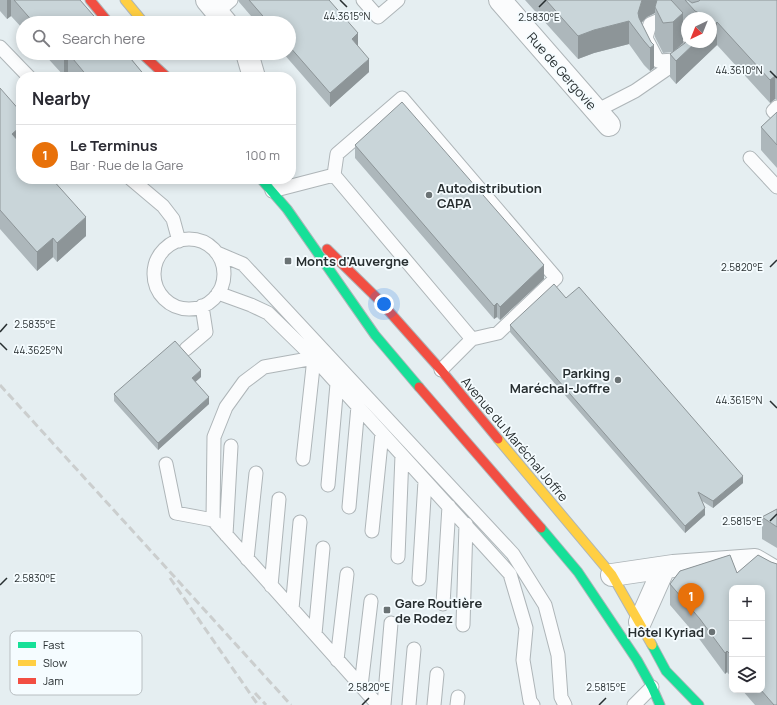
<!DOCTYPE html>
<html lang="en">
<head>
<meta charset="utf-8">
<style>
  body { margin:0; font-family:Manrope,sans-serif; background:#f7f7f7; color:#2b2b33 }
  .controls { position:absolute; right:12px; bottom:12px; display:grid; overflow:hidden; border-radius:8px; box-shadow:0 2px 10px #0003 }
  .controls button { width:36px; height:36px; display:grid; place-items:center; padding:0; border:0; border-bottom:1px solid #e1e1e2; background:#fff; color:#2b2b33; font:20px sans-serif }
  .compass { position:absolute; left:681px; top:12px; width:36px; height:36px; border-radius:50%; background:#fff; box-shadow:0 2px 10px #0003; rotate:223deg }
  .you { position:absolute; left:384px; top:304px; width:14px; height:14px; margin:-10px; border:3px solid #fff; border-radius:50%; background:#1a73e8; box-shadow:0 0 0 6px #1a73e833 }
  .badge { display:grid; place-items:center; width:26px; height:26px; border-radius:50%; background:#6a7274; color:#fff; font-size:13px; font-weight:700 }
  .pin { position:absolute; translate:-50% -33px; filter:drop-shadow(0 1px 2px #0008) }
  .pin::after { content:''; position:absolute; top:21px; width:14px; height:12px; background:inherit; clip-path:polygon(0 0,100% 0,50% 100%) }
  .list { margin:0; padding:0; list-style:none }
  h2 { display:flex; justify-content:space-between; align-items:center; height:52px; margin:0; padding:0 16px; font-size:17px }
  h2 small { font-size:13px; font-weight:400; color:#7c7c81 }
  .list li { display:grid; grid-template-columns:26px 1fr auto; gap:12px; align-items:center; box-sizing:border-box; height:60px; padding:0 16px; border-top:1px solid #e1e1e2 }
  .list b { display:block; font-size:15px; white-space:nowrap }
  .list p { margin:0; font-size:13px; white-space:nowrap; color:#7c7c81 }
  .list em { font-size:13px; font-style:normal; color:#7c7c81 }
  .icon { flex:none; width:22px; height:22px; fill:none; stroke:currentColor; stroke-width:2; stroke-linecap:round; stroke-linejoin:round }
  .map { position:relative; flex:none; width:777px; height:705px; overflow:hidden }
  .search { position:absolute; background:#fff; box-shadow:0 2px 10px #0003; left:16px; top:16px; width:280px; height:44px; display:flex; align-items:center; gap:10px; box-sizing:border-box; padding:0 14px; border-radius:22px; color:#7c7c81; font-size:15px }
  .panel { position:absolute; background:#fff; box-shadow:0 2px 10px #0003; left:16px; top:72px; width:280px; height:112px; border-radius:16px }
  .map>svg:first-child { display:block }
  .lines { fill:none; stroke-linecap:round; stroke-linejoin:round }
  .lane-casing { stroke:#aeb5b8; stroke-width:15 }
  .street-casing { stroke:#aeb5b8; stroke-width:24 }
  .fast-casing { stroke:#aeb5b8; stroke-width:11 }
  .slow-casing { stroke:#aeb5b8; stroke-width:11 }
  .jam-casing { stroke:#aeb5b8; stroke-width:11 }
  .lane { stroke:#fbfcfd; stroke-width:13 }
  .street { stroke:#fbfcfd; stroke-width:22 }
  .fast { stroke:#16e098; stroke-width:9 }
  .slow { stroke:#ffcf43; stroke-width:9 }
  .jam { stroke:#f24e42; stroke-width:9 }
  .rail { stroke:#cbcece; stroke-width:3; stroke-dasharray:8 4; stroke-linecap:butt }
  .wall { fill:#adb7bb; fill-rule:evenodd }
  .shaded-wall { fill:#8d9598 }
  .building { fill:#c9d5d9; stroke:#8d9598 }
  .ticks { fill:none; stroke:#282f31; stroke-width:1.5 }
  .poi-dot { fill:#6a7274; stroke:#f5fcff; stroke-width:1.5 }
  .labels { text-anchor:middle; stroke-width:3.5; stroke-linejoin:round; paint-order:stroke }
  .street-label { font-size:13px; fill:#282f31; stroke:#f5fcff }
  .poi-label { font-size:13px; font-weight:bold; fill:#282f31; stroke:#f5fcff; text-anchor:start }
  .key { fill:#f5fcff; stroke:#b8bec1; stroke-width:1 }
  .key-label { font-size:11px; fill:#282f31 }
  .ticks-label { font-size:10px; text-anchor:middle; fill:#282f31; stroke:#f5fcff; stroke-width:3.5; stroke-linejoin:round; paint-order:stroke }
</style>
</head>
<body>
<div class="map">
<svg width="777" height="705" viewBox="0 0 777 705">
  <rect width="100%" height="100%" fill="#e5eef1"/>
  <g class="lines">
    <g class="lane-casing">
      <path id="lane" d="M363,0L378,17L398,0
        M217,12L231,0
        M687,36L669,16L650,24L646,38L658,61L676,60L695,42
        M0,47L29,77
        M777,107L773,111L777,115
        M596,111L635,91L680,60
        M750,158L777,187
        M334,175L337,154L402,98L556,278L498,333L472,339
        M131,179L163,206L173,219L179,241
        M272,191L334,175L472,339L441,370
        M154 274a35 35 0 1 1 70 0a35 35 0 1 1-70 0Z
        M217,253L243,264L513,554L545,605L558,655L561,697L565,705
        M218,293L251,305L268,313L314,358L510,574L526,628L523,660L530,701L533,705
        M186,349L206,332L202,306
        M314,358L264,367L244,382L226,407L214,437L213,520L378,705
        M303,459L314,358
        M166,464L176,513L213,520
        M328,485L337,384
        M349,507L358,406
        M372,531L382,433
        M226,535L231,446
        M398,557L402,455
        M247,559L256,473
        M419,579L425,481
        M271,586L279,499
        M443,604L449,506
        M292,609L300,522
        M463,625L466,524
        M315,634L323,548
        M337,660L347,574
        M361,686L371,601
        M384,705L391,623
        M409,705L414,649
        M434,705L437,674
        M457,705L458,697
        M634,705L652,687"/>
    </g>
    <g class="street-casing">
      <path id="street" d="M207,0L226,23
        M500,0L609,125
        M247,53L254,77
        M612,575L673,566L755,560L777,573
        M640,622L664,568"/>
    </g>
    <g class="fast-casing">
      <path id="fast" d="M261,179L287,209L375,335L419,387
        M541,528L578,572L637,660L652,687L660,705
        M652,645L666,671L699,705"/>
    </g>
    <g class="slow-casing">
      <path id="slow" d="M125,0L144,23
        M498,439L612,575L652,645"/>
    </g>
    <g class="jam-casing">
      <path id="jam" d="M90,0L109,23
        M141,53L167,77
        M327,249L378,299L441,370L498,439
        M419,387L541,528"/>
    </g>
    <use href="#lane" class="lane"/>
    <use href="#street" class="street"/>
    <use href="#fast" class="fast"/>
    <use href="#slow" class="slow"/>
    <use href="#jam" class="jam"/>
    <path class="rail" d="M0,385L291,705
      M170,578L258,705
      M255,693L266,705"/>
  </g>
  <path class="wall" d="M0,0H80L100,23H23V29L11,16L7,19L0,11Z
    M238,0H329L358,47L369,72L330,107L283,53H289V23H257L239,2Z
    M525,0H777V100L775,99L770,103L717,45L676,84L670,77V54L672,52L663,53L655,37V13L647,17L642,22V24L651,42L654,68L650,71L644,65L629,44L594,53L578,59ZM687,18H711L685,43L674,50L683,43V20L687,25Z
    M43,53H126L146,77H72L68,72L64,76Z
    M0,88L21,179L86,236L57,262L53,257L37,271L0,229Z
    M777,112V168L761,150V127Z
    M355,145L544,279L500,320L497,317L494,319L355,158Z
    M510,325L743,483L713,508L702,501L705,515L685,533L510,332Z
    M201,377L195,382L209,404L158,450L114,401V394Z
    M777,509V548L762,539V517Z
    M730,555L737,573L758,555L771,562L777,564V705H755L742,690H762V588H732V678L727,672L725,674L700,640L670,605V584L680,571Z"/>
  <path class="shaded-wall" d="M7,0H11V16L7,19Z
    M642,0H666L655,7V13L647,17L642,22L639,34L638,13Z
    M683,13V43L673,52V22Z
    M629,21V44L594,53L578,59V36L594,30Z
    M717,22V45L676,84V61L696,42H711V28Z
    M358,33V47L352,39Z
    M654,45V68L650,71V48Z
    M68,53V72L64,76V57Z
    M369,59V72L330,107V93Z
    M775,76V99L770,103V80Z
    M21,126V145L12,134Z
    M86,217V236L57,262V243Z
    M53,238V257L37,271V252Z
    M544,265V279L500,320V307Z
    M497,303V317L494,319V306Z
    M201,370V377L192,385V378Z
    M209,397V404L158,450V443Z
    M743,476V483L713,508V501Z
    M705,508V515L685,533V526Z
    M727,651V672L725,674V653Z"/>
  <path class="building" d="M14,0H80L100,23H34Z
    M249,0H329L358,33L352,39L369,59L330,93L289,46V23H269Z
    M546,0H642L638,13L639,18L651,42L654,45L650,48L644,41L629,21L594,30L578,36Z
    M657,0H671L683,13L673,22L663,23L655,7Z
    M685,0H688L692,3L699,1L700,0H777V77L775,76L770,80L717,22L711,28V18H702L701,14L695,11Z
    M687,39V42H696L676,61L670,54L685,43Z
    M60,53H126L146,77H88L68,53L64,57Z
    M0,88L21,112V126L12,134L21,144V179H52L86,217L57,243L53,238L37,252L0,210Z
    M402,102L544,265L500,307L497,303L494,306L355,145Z
    M777,112V145L761,127Z
    M554,284L566,298L579,287L743,476L713,501L698,492L705,508L685,526L510,325Z
    M175,341L201,370L192,378L209,397L158,443L114,394Z
    M777,509V527L762,517Z
    M730,555L737,573L758,555L771,562L777,564V705H774L761,690H762V588H732V656L727,651L725,653L700,619L670,584L680,571Z"/>
  <path class="ticks" d="M340,0L347,7M539,7L546,0M770,71L777,78M770,267L777,260M0,332L7,324M0,343L7,350M770,401L777,408M770,521L777,514M0,585L7,578M362,705L369,698M599,705L606,698"/>
  <g class="poi-dot">
    <circle cx="429" cy="195" r="4"/>
    <rect x="284" y="257" width="8" height="8" rx="2"/>
    <circle cx="618" cy="380" r="4"/>
    <rect x="383" y="606" width="8" height="8" rx="2"/>
    <circle cx="712" cy="632" r="4"/>
  </g>
  <g class="labels">
    <g class="street-label">
      <text transform="translate(562 71) rotate(49)" y="5">Rue de Gergovie</text>
      <text transform="translate(515 439) rotate(50)" y="5">Avenue du Maréchal Joffre</text>
    </g>
    <g class="poi-label">
      <text x="437" y="193">Autodistribution<tspan x="437" dy="15">CAPA</tspan></text>
      <text x="296" y="266">Monts d'Auvergne</text>
      <text x="610" y="378" text-anchor="end">Parking<tspan x="610" dy="15">Maréchal-Joffre</tspan></text>
      <text x="395" y="608">Gare Routière<tspan x="395" dy="15">de Rodez</tspan></text>
      <text x="704" y="637" text-anchor="end">Hôtel Kyriad</text>
    </g>
  </g>
  <rect x="10" y="631" width="132" height="64" rx="6" class="key"/>
  <rect x="18" y="642" width="18" height="6" fill="#16e098"/>
  <rect x="18" y="660" width="18" height="6" fill="#ffcf43"/>
  <rect x="18" y="678" width="18" height="6" fill="#f24e42"/>
  <g class="key-label">
    <text x="43" y="649">Fast</text>
    <text x="43" y="667">Slow</text>
    <text x="43" y="685">Jam</text>
  </g>
  <g class="ticks-label">
    <text x="347" y="20">44.3615°N</text>
    <text x="539" y="21">2.5830°E</text>
    <text x="739" y="74">44.3610°N</text>
    <text x="742" y="271">2.5820°E</text>
    <text x="35" y="328">2.5835°E</text>
    <text x="38" y="354">44.3625°N</text>
    <text x="739" y="404">44.3615°N</text>
    <text x="742" y="525">2.5815°E</text>
    <text x="35" y="582">2.5830°E</text>
    <text x="369" y="691">2.5820°E</text>
    <text x="606" y="691">2.5815°E</text>
  </g>
</svg>
<div class="controls">
<button>+</button>
<button>−</button>
<button><svg class="icon" aria-label="layers" viewBox="0 0 24 24"><path d="M12 4l9 5-9 5-9-5zM3 14l9 5 9-5"/></svg></button>
</div>
<svg class="compass" viewBox="-18 -18 36 36"><path d="M0-13l5 13h-10z" fill="#e53935"/><path d="M0 13l5-13h-10z" fill="#7c7c81"/></svg>
<div class="you"></div>
<div class="pin badge" style="left:691px;top:616px;background:#e8710a">1</div>
<div class="search"><svg class="icon" aria-label="search" viewBox="0 0 24 24"><circle cx="10" cy="10" r="6"/><path d="M15 15l6 6"/></svg>Search here</div>
<section class="panel">
<h2>Nearby<small></small></h2>
<ul class="list">
<li><span class="badge" style="background:#e8710a">1</span><div><b>Le Terminus</b><p>Bar · Rue de la Gare</p></div><em>100 m</em></li>
</ul>
</section>
</div>
</body>
</html>
